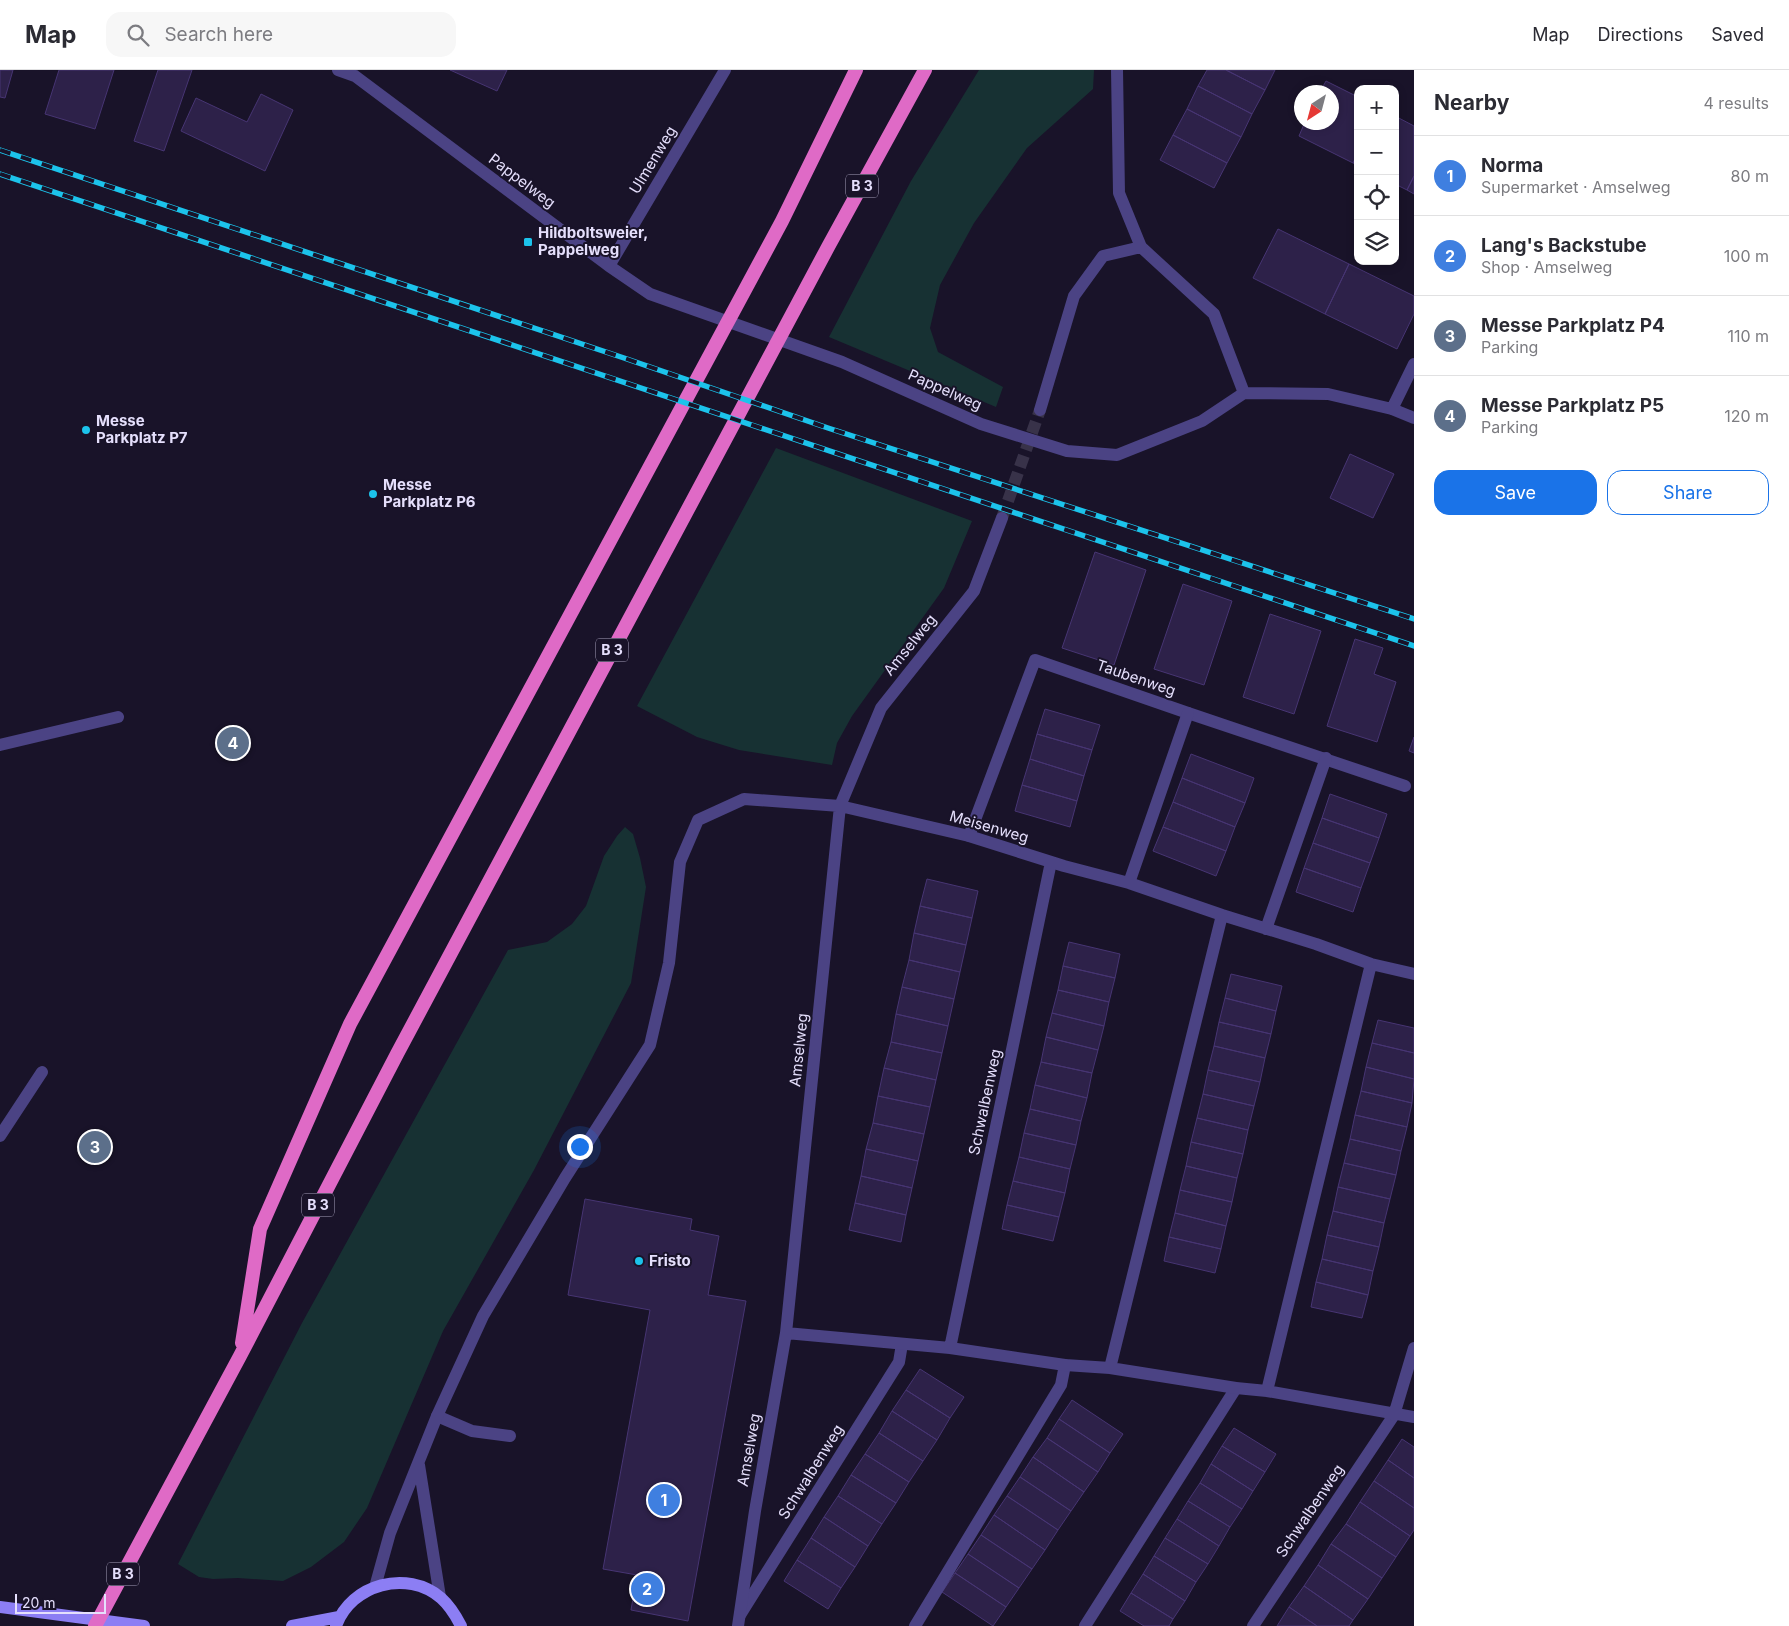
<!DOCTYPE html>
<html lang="en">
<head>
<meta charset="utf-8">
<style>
  body { margin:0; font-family:Inter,sans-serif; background:#f7f7f7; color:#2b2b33 }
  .controls { position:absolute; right:15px; top:15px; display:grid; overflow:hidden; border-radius:10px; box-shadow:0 2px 8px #0003 }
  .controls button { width:45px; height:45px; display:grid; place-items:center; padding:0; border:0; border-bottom:1px solid #e1e1e2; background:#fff; color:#2b2b33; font:25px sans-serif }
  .compass { position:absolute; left:1294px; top:15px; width:45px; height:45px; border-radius:50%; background:#fff; box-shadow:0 2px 8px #0003; rotate:216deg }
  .scale { position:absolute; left:15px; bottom:12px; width:91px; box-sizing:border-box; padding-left:5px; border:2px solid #e5dffc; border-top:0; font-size:14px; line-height:18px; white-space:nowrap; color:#e5dffc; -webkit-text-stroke:4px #191329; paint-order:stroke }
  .you { position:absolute; left:579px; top:1076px; width:18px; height:18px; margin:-12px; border:4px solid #fff; border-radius:50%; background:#1a73e8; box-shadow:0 0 0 8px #1a73e833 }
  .badge { display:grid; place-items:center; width:32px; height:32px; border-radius:50%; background:#1a73e8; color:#fff; font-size:16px; font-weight:700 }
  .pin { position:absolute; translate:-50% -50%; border:2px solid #fff; box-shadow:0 1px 5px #0006 }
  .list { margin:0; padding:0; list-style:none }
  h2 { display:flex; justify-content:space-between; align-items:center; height:65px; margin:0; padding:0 20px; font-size:21px }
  h2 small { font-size:16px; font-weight:400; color:#7c7c81 }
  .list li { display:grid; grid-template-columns:32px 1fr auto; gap:15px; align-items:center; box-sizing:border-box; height:80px; padding:0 20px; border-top:1px solid #e1e1e2 }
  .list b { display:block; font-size:19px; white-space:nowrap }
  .list p { margin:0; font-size:16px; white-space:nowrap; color:#7c7c81 }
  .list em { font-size:16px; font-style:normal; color:#7c7c81 }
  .actions { display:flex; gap:10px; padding:15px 20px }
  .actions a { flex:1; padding:11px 0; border:1px solid #1a73e8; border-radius:15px; text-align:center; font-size:18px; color:#1a73e8 }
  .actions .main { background:#1a73e8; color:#fff }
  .icon { flex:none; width:28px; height:28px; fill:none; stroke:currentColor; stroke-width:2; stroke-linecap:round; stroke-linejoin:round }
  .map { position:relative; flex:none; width:1414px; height:1556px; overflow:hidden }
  header { display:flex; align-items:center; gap:30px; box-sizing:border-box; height:70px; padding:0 25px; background:#fff; border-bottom:1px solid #e1e1e2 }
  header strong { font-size:24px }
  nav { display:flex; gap:28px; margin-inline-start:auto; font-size:18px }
  .search { width:350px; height:45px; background:#f7f7f7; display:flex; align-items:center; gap:12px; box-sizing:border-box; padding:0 18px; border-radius:15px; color:#7c7c81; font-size:19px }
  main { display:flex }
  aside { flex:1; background:#fff }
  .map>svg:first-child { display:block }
  .green { fill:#173133 }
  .building { fill:#2d2149; stroke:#473573 }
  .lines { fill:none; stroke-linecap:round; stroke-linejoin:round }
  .minor-tunnel { stroke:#383249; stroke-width:12; stroke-dasharray:12 6; stroke-linecap:butt }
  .service { stroke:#4b4384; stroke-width:12 }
  .minor { stroke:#4b4384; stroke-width:12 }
  .secondary { stroke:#8c7ef4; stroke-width:12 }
  .trunk { stroke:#df6ac6; stroke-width:14 }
  .rail-casing { stroke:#1cc3eb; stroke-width:5.5 }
  .rail { stroke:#191329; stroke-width:4; stroke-dasharray:11; stroke-linecap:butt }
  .poi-dot { fill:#1cc3eb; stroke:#191329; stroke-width:2 }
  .labels { text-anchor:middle; stroke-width:4; stroke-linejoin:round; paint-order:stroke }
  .shield { fill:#191329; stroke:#a8a2bd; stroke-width:1 }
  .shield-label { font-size:14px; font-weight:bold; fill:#e5dffc }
  .street-label { font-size:15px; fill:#e5dffc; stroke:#191329 }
  .poi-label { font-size:15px; font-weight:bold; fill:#e5dffc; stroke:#191329; text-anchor:start }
</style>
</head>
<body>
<header>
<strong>Map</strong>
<div class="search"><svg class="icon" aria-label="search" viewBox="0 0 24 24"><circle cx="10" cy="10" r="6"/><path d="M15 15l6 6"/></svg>Search here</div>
<nav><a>Map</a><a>Directions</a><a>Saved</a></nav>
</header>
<main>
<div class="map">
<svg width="1414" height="1556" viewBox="0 0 1414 1556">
  <rect width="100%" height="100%" fill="#191329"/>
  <path class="green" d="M979,0H1094L1093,19L1027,78L974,153L940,215L930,258L938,282L1003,317L996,337L829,267L911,111Z
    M776,378L972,451L944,518L852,646L837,673L832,695L739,680L697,667L637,636Z
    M625,757L633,764L640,788L646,817L631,913L534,1100L443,1261L367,1438L344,1472L311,1497L283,1511L238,1508L213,1509L199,1507L178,1494L302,1253L508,880L547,872L572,854L586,836L604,786L617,766Z"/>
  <path class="building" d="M0,0H13L5,28L0,27Z
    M59,0H114L95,59L45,44Z
    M158,0H192L164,81L134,71Z
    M450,0H507L497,21Z
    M1207,0H1226L1265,20L1252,44L1198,16Z
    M1226,0H1275L1265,20Z
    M1326,11L1358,27V83L1353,93L1299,66L1305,52H1332V22H1320Z
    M1198,16L1252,44L1241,67L1187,39Z
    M261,24L293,40L265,101L181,61L196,28L247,52Z
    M1187,39L1241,67L1227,93L1173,65Z
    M1395,46L1414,56V106L1407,120L1395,114Z
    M1173,65L1227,93L1214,118L1160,90Z
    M1358,83V96L1353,93Z
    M1414,106V124L1407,120Z
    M1278,159L1349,194L1325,244L1253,208Z
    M1349,194L1414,226V244L1397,279L1325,244Z
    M1350,384L1394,404L1373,448L1330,428Z
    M1095,482L1146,500L1114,595L1062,578Z
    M1183,514L1232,531L1204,615L1154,599Z
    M1270,544L1321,561L1294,644L1243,627Z
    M1355,569L1383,578L1374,604L1396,612L1377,672L1327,656Z
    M1045,639L1100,655L1092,680L1037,664Z
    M1037,664L1092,680L1084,706L1030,689Z
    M1414,667V683L1409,681Z
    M1191,684L1254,708L1245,733L1182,708Z
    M1030,689L1084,706L1077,731L1022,715Z
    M1182,708L1245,733L1235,757L1173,732Z
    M1022,715L1077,731L1070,757L1015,741Z
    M1330,724L1387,744L1379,768L1322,748Z
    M1173,732L1235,757L1226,781L1163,757Z
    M1322,748L1379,768L1370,793L1313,773Z
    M1163,757L1226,781L1216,806L1153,781Z
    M1313,773L1370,793L1361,818L1304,798Z
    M1304,798L1361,818L1353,842L1296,822Z
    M927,809L978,821L972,848L920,836Z
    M920,836L972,848L966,875L914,863Z
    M914,863L966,875L960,902L909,890Z
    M1069,872L1120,884L1115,908L1063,896Z
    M909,890L960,902L954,929L902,917Z
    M1063,896L1115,908L1109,932L1058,920Z
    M1231,904L1282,916L1276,941L1225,928Z
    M902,917L954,929L948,956L896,944Z
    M1058,920L1109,932L1104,956L1052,943Z
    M1225,928L1276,941L1271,964L1219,952Z
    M1052,943L1104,956L1098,980L1046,967Z
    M896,944L948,956L942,983L891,972Z
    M1378,950L1414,958V983L1372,973Z
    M1219,952L1271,964L1265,988L1214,976Z
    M1046,967L1098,980L1092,1003L1041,992Z
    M891,972L942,983L936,1010L884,998Z
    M1372,973L1414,983V1009L1366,997Z
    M1214,976L1265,988L1260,1012L1208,1000Z
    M1041,992L1092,1003L1087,1028L1035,1015Z
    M1366,997L1414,1009L1412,1033L1361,1021Z
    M884,998L936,1010L930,1037L878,1026Z
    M1208,1000L1260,1012L1254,1036L1203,1024Z
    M1035,1015L1087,1028L1081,1051L1030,1039Z
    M1361,1021L1412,1033L1407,1057L1355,1045Z
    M1203,1024L1254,1036L1248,1060L1197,1048Z
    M878,1026L930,1037L924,1064L873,1053Z
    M1030,1039L1081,1051L1076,1075L1024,1063Z
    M1355,1045L1407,1057L1401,1081L1350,1069Z
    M1197,1048L1248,1060L1243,1084L1191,1072Z
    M873,1053L924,1064L918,1091L866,1079Z
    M1024,1063L1076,1075L1070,1099L1019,1087Z
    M1350,1069L1401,1081L1396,1105L1344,1093Z
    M1191,1072L1243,1084L1237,1108L1186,1096Z
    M866,1079L918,1091L912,1118L861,1106Z
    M1019,1087L1070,1099L1065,1123L1013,1111Z
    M1344,1093L1396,1105L1390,1129L1338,1117Z
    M1186,1096L1237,1108L1232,1132L1180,1120Z
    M861,1106L912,1118L906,1145L855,1133Z
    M1013,1111L1065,1123L1059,1147L1007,1135Z
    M1338,1117L1390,1129L1384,1153L1333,1141Z
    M1180,1120L1232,1132L1226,1156L1175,1143Z
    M585,1129L692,1149L690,1160L719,1166L708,1225L746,1231L688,1551L631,1540L637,1505L603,1499L650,1240L568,1225Z
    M855,1133L906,1145L901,1172L849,1160Z
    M1007,1135L1059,1147L1053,1171L1002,1159Z
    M1333,1141L1384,1153L1379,1177L1327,1165Z
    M1175,1143L1226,1156L1221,1179L1169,1167Z
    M1327,1165L1379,1177L1373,1201L1322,1189Z
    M1169,1167L1221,1179L1215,1203L1164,1191Z
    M1322,1189L1373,1201L1368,1225L1316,1212Z
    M1316,1212L1368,1225L1362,1248L1311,1237Z
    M920,1299L964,1327L950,1348L906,1320Z
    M906,1320L950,1348L937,1370L892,1341Z
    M1072,1330L1123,1364L1110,1383L1059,1349Z
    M892,1341L937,1370L923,1391L879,1363Z
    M1059,1349L1110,1383L1098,1402L1047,1368Z
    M1234,1358L1276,1384L1265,1402L1222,1376Z
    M879,1363L923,1391L909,1412L865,1384Z
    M1047,1368L1098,1402L1084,1422L1033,1387Z
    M1402,1369L1414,1377V1408L1388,1390Z
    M1222,1376L1265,1402L1253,1421L1211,1394Z
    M865,1384L909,1412L896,1433L851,1405Z
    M1033,1387L1084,1422L1071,1441L1020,1407Z
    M1388,1390L1414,1408V1438L1374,1411Z
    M1211,1394L1253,1421L1242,1439L1200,1413Z
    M851,1405L896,1433L882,1454L838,1426Z
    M1020,1407L1071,1441L1058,1460L1007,1426Z
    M1374,1411L1414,1438V1460L1410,1466L1360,1432Z
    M1200,1413L1242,1439L1230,1457L1188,1431Z
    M838,1426L882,1454L868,1476L824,1447Z
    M1007,1426L1058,1460L1045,1480L994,1445Z
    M1188,1431L1230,1457L1219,1476L1177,1449Z
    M1360,1432L1410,1466L1396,1487L1346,1454Z
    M994,1445L1045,1480L1032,1499L981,1465Z
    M824,1447L868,1476L855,1497L811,1468Z
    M1177,1449L1219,1476L1208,1494L1165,1468Z
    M1346,1454L1396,1487L1382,1508L1331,1474Z
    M981,1465L1032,1499L1019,1518L968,1484Z
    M811,1468L855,1497L841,1518L797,1490Z
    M1165,1468L1208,1494L1196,1512L1154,1486Z
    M1331,1474L1382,1508L1368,1529L1318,1495Z
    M968,1484L1019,1518L1006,1537L955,1503Z
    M1154,1486L1196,1512L1185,1531L1143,1504Z
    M797,1490L841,1518L828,1539L784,1511Z
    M1318,1495L1368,1529L1353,1550L1304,1516Z
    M955,1503L1006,1537L993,1556L942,1522Z
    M1143,1504L1185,1531L1173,1549L1131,1523Z
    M1304,1516L1353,1550L1349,1556H1317L1289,1537Z
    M1131,1523L1173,1549L1169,1556H1144L1120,1541Z
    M1289,1537L1317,1556H1277Z"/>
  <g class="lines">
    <path class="minor-tunnel" d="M1002,448L1040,340"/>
    <path class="service" d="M0,675L118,647
      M969,766L1035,590L1188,643L1405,716
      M0,1066L42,1002
      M437,1346L472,1361L510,1366
      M740,1545L899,1292L902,1274
      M915,1556L1061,1315L1065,1295
      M1085,1556L1236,1318
      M1253,1556L1394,1345"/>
    <path class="minor" d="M338,0L355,6L609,196L650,224L842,292L981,354L1067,381L1117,385L1202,351L1244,323
      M1117,0L1119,123L1141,177L1214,244L1244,323
      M609,196L725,0
      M1244,323L1328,324L1392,339L1414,348
      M1392,339L1414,294
      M1040,340L1074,226L1103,186L1141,177
      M1129,813L1188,643
      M1266,859L1326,688
      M786,1263L950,1278L1065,1295L1110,1298L1236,1318L1267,1321L1414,1347
      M950,1278L1051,792
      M1110,1298L1222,845
      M1267,1321L1371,894
      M1394,1345L1414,1278
      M419,1395L440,1527
      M375,1517L390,1463L437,1346L483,1246L565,1108L650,975L669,893L680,792L698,750L744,729L840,736L969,766L1064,796L1129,813L1222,845L1316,874L1371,894L1414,904
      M738,1556L755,1441L786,1263L840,736L881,638L974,521L1002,448"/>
    <path class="secondary" d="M0,1537L144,1556
      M292,1556L339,1547
      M336,1556C351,1514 407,1499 441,1528C450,1536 456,1546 461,1556"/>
    <path class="trunk" d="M242,1273L260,1159L350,954L782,151L856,0
      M95,1556L240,1286L397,984L828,177L925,0"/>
    <g class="rail-casing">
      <path id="rail" d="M0,80L624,288L828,358L1414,549
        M0,104L1414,576"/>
    </g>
    <use href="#rail" class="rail"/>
  </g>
  <g class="poi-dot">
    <rect x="523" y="167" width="10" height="10" rx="2.5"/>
    <circle cx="86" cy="360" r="5"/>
    <circle cx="373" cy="424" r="5"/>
    <circle cx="639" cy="1191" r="5"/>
  </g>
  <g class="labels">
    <g class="shield">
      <rect x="846" y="104.5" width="32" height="23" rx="4"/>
      <rect x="596" y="568.5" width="32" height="23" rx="4"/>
      <rect x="302" y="1123.5" width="32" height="23" rx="4"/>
      <rect x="107" y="1492.5" width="32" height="23" rx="4"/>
    </g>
    <g class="shield-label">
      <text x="862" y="121">B 3</text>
      <text x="612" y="585">B 3</text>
      <text x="318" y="1140">B 3</text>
      <text x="123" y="1509">B 3</text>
    </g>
    <g class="street-label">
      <text transform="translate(653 90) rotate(-59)" y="5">Ulmenweg</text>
      <text transform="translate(522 111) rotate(37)" y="5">Pappelweg</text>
      <text transform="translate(945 320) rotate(24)" y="5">Pappelweg</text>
      <text transform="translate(910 575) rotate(-51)" y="5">Amselweg</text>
      <text transform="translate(1136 608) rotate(19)" y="5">Taubenweg</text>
      <text transform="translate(989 757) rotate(16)" y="5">Meisenweg</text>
      <text transform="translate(799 980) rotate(-84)" y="5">Amselweg</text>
      <text transform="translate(985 1032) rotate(-78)" y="5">Schwalbenweg</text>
      <text transform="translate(749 1380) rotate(-80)" y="5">Amselweg</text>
      <text transform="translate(811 1402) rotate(-58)" y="5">Schwalbenweg</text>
      <text transform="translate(1310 1441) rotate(-56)" y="5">Schwalbenweg</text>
    </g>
    <g class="poi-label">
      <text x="538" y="168">Hildboltsweier,<tspan x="538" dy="17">Pappelweg</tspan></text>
      <text x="96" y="356">Messe<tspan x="96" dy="17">Parkplatz P7</tspan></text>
      <text x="383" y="420">Messe<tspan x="383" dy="17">Parkplatz P6</tspan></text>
      <text x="649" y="1196">Fristo</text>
    </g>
  </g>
</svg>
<div class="controls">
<button>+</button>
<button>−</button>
<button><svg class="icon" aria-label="locate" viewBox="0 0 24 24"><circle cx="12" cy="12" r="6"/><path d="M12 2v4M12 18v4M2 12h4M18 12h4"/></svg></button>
<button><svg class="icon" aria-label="layers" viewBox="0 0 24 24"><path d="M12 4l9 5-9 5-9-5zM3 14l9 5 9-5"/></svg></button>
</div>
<svg class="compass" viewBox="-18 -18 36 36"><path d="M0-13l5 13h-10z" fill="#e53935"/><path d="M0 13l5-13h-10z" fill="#7c7c81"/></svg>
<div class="scale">20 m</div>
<div class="you"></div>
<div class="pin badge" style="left:664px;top:1430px;background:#3f7fe0">1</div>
<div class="pin badge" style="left:647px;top:1519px;background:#3f7fe0">2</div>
<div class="pin badge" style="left:95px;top:1077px;background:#5c6f8a">3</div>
<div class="pin badge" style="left:233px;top:673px;background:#5c6f8a">4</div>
</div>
<aside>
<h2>Nearby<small>4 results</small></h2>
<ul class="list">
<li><span class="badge" style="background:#3f7fe0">1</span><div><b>Norma</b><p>Supermarket · Amselweg</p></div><em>80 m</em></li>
<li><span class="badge" style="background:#3f7fe0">2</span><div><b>Lang's Backstube</b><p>Shop · Amselweg</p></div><em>100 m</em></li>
<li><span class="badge" style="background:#5c6f8a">3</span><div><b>Messe Parkplatz P4</b><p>Parking</p></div><em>110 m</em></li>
<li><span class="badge" style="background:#5c6f8a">4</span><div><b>Messe Parkplatz P5</b><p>Parking</p></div><em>120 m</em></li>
</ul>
<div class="actions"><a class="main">Save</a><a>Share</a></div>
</aside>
</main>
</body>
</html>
